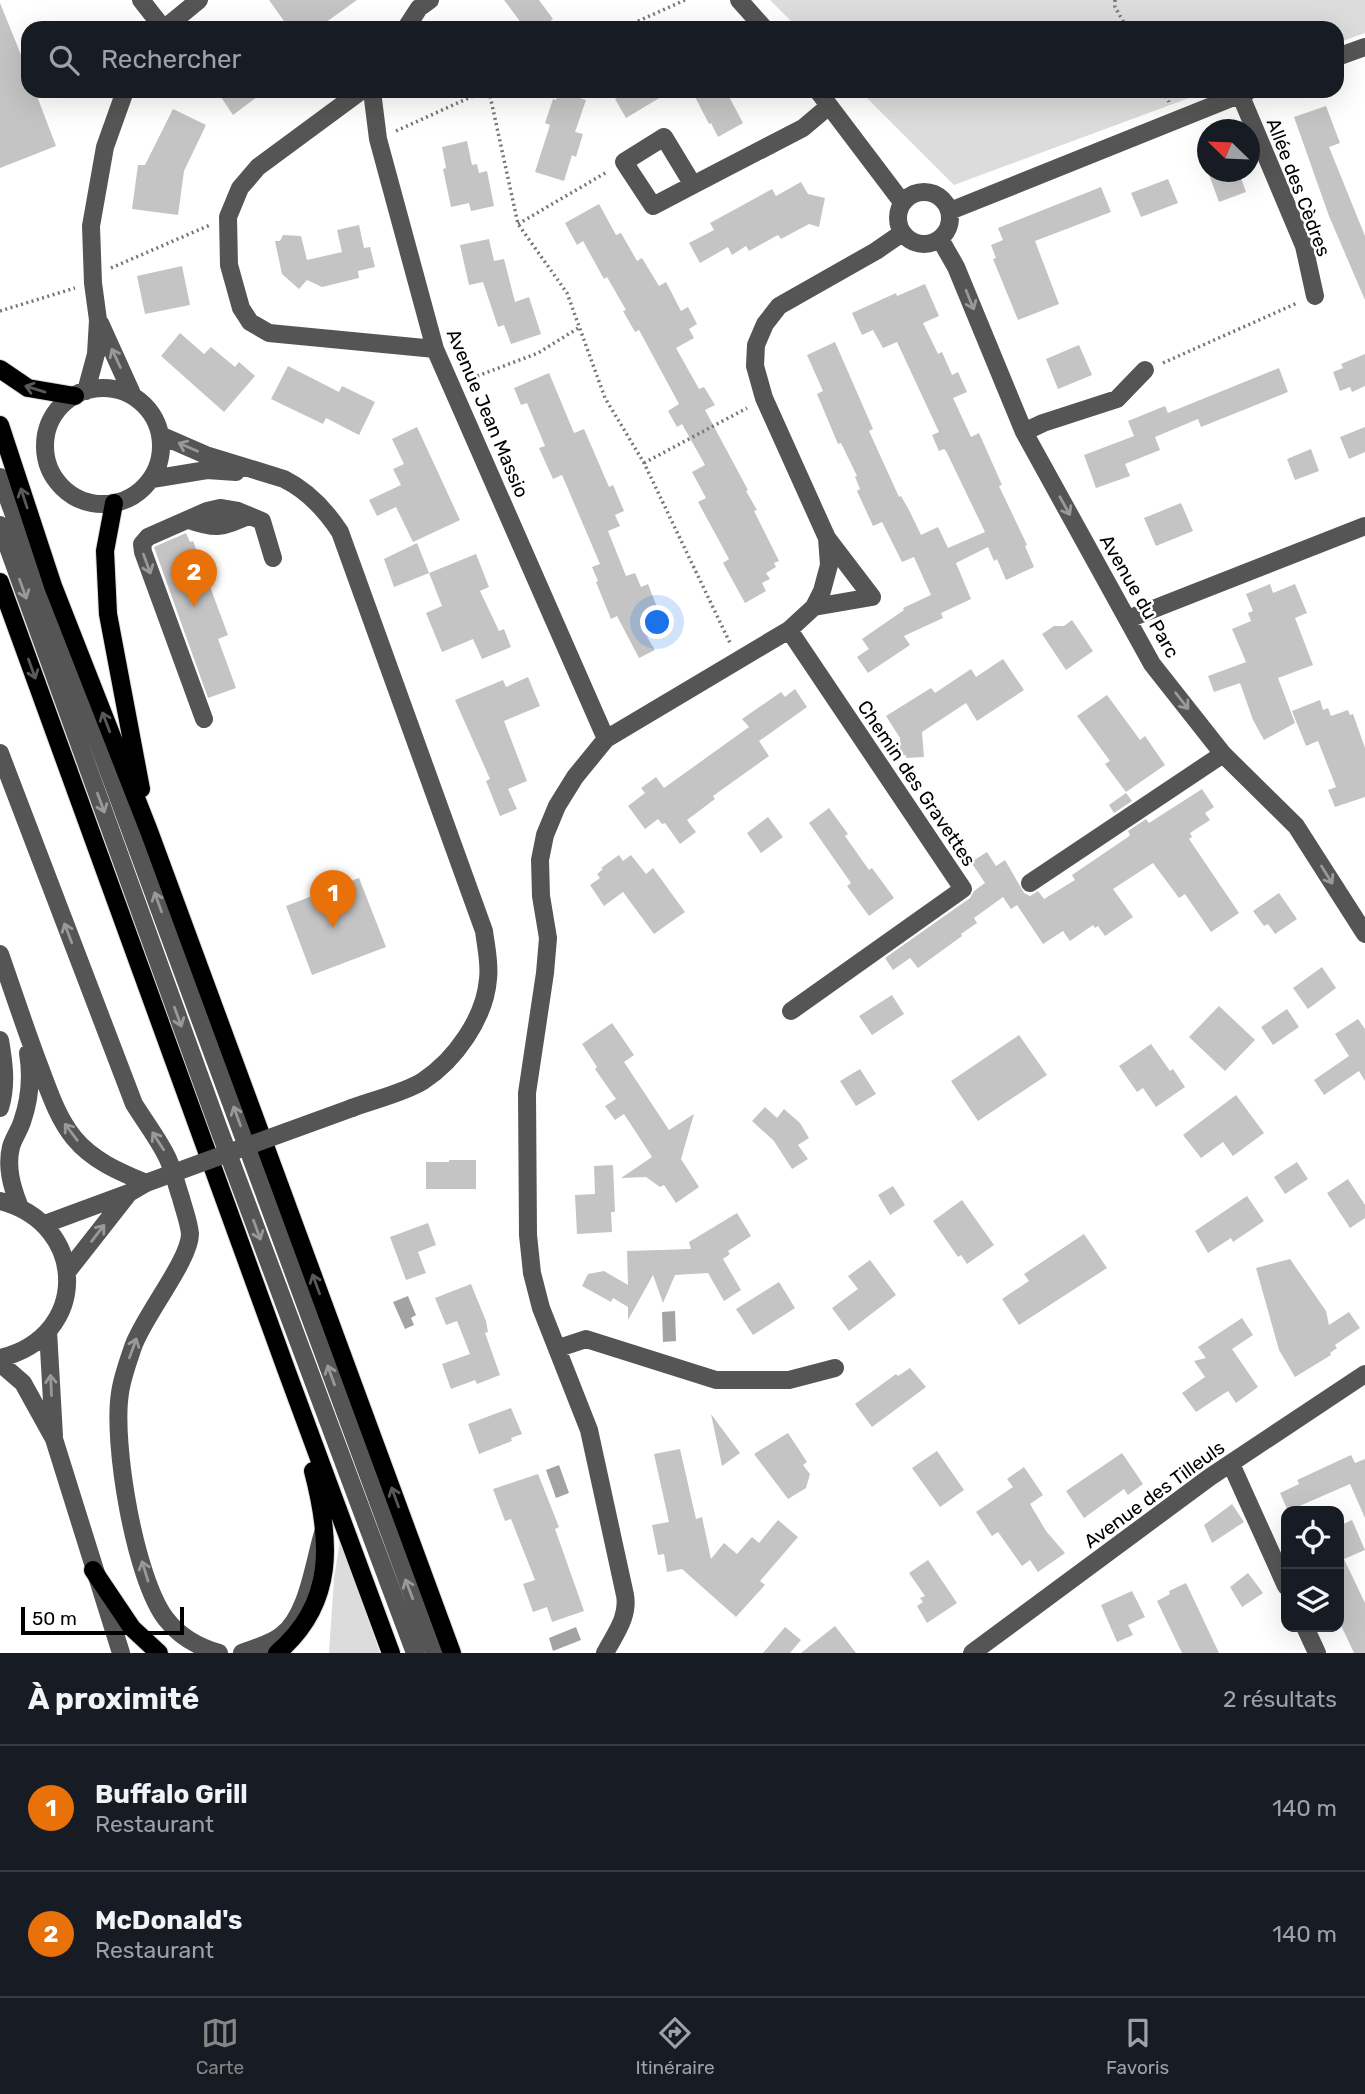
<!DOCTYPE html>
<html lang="fr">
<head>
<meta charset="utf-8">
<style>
  body { margin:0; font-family:Rubik,sans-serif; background:#20242c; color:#f1f3f6 }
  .controls { position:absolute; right:21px; bottom:21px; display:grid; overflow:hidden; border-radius:14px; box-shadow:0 7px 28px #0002 }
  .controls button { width:63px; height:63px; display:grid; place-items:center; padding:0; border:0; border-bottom:2px solid #363941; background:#171b24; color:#f1f3f6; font:35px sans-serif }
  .compass { position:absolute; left:1197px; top:119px; width:63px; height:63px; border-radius:50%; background:#171b24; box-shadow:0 7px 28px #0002; rotate:293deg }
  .scale { position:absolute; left:21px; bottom:18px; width:163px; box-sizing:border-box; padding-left:7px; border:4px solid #000; border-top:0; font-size:19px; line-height:24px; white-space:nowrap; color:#000; -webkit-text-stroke:5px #fff; paint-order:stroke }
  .you { position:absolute; left:658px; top:623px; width:24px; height:24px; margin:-18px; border:5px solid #fff; border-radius:50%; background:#1a73e8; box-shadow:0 0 0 10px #1a73e833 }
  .badge { display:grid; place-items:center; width:46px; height:46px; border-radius:50%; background:#858687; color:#fff; font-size:23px; font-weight:700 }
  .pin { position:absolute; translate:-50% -58px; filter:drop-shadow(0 2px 4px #0008) }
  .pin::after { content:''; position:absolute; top:37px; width:24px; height:21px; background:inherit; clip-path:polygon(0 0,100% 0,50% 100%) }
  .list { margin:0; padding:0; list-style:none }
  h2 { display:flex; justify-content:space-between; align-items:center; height:91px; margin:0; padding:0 28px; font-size:30px }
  h2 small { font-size:23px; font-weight:400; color:#9ea1a6 }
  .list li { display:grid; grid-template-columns:46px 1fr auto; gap:21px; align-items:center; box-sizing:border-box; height:126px; padding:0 28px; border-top:2px solid #363941 }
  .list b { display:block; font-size:26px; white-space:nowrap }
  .list p { margin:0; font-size:23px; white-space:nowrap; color:#9ea1a6 }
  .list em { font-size:23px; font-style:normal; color:#9ea1a6 }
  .icon { flex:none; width:38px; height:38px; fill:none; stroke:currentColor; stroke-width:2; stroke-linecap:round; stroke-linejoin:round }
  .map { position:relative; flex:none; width:1365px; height:1653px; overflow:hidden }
  .search { position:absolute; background:#171b24; box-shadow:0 7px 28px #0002; left:21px; right:21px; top:21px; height:77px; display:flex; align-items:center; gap:18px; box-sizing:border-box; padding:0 24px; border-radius:21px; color:#9ea1a6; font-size:26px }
  .sheet { height:343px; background:#171b24 }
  nav { display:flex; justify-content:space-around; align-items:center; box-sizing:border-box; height:98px; border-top:2px solid #363941; background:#171b24; font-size:19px; color:#9ea1a6 }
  nav a { display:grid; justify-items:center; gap:4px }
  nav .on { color:#858687 }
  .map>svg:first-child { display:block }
  .green { fill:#dcdcdc }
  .water { fill:#a3a3a3 }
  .building { fill:#c4c4c4 }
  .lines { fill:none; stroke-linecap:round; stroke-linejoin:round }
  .major-casing { stroke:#dbdbdb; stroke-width:20 }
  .path { stroke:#777; stroke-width:3.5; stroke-dasharray:2 3.5; stroke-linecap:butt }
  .minor { stroke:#555; stroke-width:18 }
  .major { stroke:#000; stroke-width:18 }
  .minor-bridge { stroke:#555; stroke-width:18 }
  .oneway { stroke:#999 }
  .oneway2 { stroke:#595959 }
  .labels { text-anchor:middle; stroke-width:5; stroke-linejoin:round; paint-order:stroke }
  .street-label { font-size:19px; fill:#000; stroke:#fff }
</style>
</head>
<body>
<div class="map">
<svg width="1365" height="1653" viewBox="0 0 1365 1653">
  <rect width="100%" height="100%" fill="#fff"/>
  <path class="green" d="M770,0H1365V33L1337,43V28H798Z
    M860,91H1208L954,185Z
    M340,1540L380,1653H329L334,1578Z"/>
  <path class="water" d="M408,1296L416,1315L411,1318L414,1325L405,1329L393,1302Z
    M675,1311L676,1341L663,1342L662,1312Z
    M559,1465L569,1493L556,1498L546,1470Z
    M576,1627L581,1640L553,1651L549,1638Z"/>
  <path class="building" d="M269,0H357L318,28H289Z
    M504,0H539L553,19L541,28H525Z
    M0,3L28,72V91H35L56,146L0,168Z
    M217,91H265L233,115Z
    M558,91L586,100L575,132L583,134L576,157L572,155L564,181L535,172L550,125L545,123L553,99L556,100Z
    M628,91H671L626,118L615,99Z
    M692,91H726L743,123L718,137L711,123L709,124Z
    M1326,106L1340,143L1329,147L1365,236V300L1329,216L1294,117Z
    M173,109L206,125L184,171L178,215L132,209L138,165H145Z
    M467,141L472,165L477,164L479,173L487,171L494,206L471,211L469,203L451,207L443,169L446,168L442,147Z
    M1208,172H1239L1246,192L1219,202Z
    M1168,179L1178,203L1141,217L1131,193Z
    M801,182L808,194L825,198L819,227L809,224L781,239L778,235L749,251L746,246L732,255L728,247L700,263L689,243L714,230L710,223L772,189L776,196Z
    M1101,187L1111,212L1035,241L1059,304L1018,320L993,259L996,258L991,245L1003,240L998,228Z
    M599,204L616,235L621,233L637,261L642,258L659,286L666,282L681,311L688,307L697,324L689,329L694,338L676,348L699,389L704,387L715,405L705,410L748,490L746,491L757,510L754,511L779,561L774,563L776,567L766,573L770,579L762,583L766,591L745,603L723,563L729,559L698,502L706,498L692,472L705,465L682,424L677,427L668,411L679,404L639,330L635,332L623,311L626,310L607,277L604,279L583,241L577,245L565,223Z
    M359,225L364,248L370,247L375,267L358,271L359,278L322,287L307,280L299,289L282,274L275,241H280L283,235L301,236L307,260L342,252L337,230Z
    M489,239L494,261L504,259L515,302L529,297L541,334L511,344L504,325L498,327L483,282L469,285L460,245Z
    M182,266L190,305L145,314L137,276Z
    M925,284L939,316L923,323L938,354L942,352L952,375L958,372L967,392L953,398L971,437L979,433L1002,485L999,486L1027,545L1025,546L1034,567L1006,580L997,559L994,561L988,547L956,563L971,599L941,613L943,618L904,636L910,645L868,673L857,657L869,649L862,639L904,610L903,608L931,595L914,557L902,562L882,522L873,526L857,491L860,489L855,477L857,476L841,443L838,444L817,394L823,391L807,355L835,342L873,429L869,431L899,497L901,496L909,510L921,535L938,527L948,548L985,532L946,451L944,449L939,451L932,435L939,432L897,342L883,348L873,330L862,335L852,313L896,293L897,296Z
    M180,333L204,354L211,347L235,367L239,362L255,376L224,412L161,356Z
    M1079,345L1092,375L1058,389L1046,359Z
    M1365,354V386L1352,392L1350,387L1340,391L1333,372L1343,368L1341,364Z
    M288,366L339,392L342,386L375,402L359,435L326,418L323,424L271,399Z
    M1279,368L1288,392L1201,427L1198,419L1155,437L1160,450L1125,464L1130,476L1096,488L1084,455L1134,436L1128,421L1165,406L1168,413Z
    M549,373L574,433L584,429L609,487L613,485L624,511L615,515L620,526L608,531L626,576L635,573L641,587L648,584L664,625L647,637L655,650L639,658L617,616L611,619L596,582L598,581L592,567L600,564L562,475L553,479L539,448L545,446L527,403L521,405L514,388Z
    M417,427L460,520L413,542L396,507L377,516L369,500L401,485L393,469L404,464L392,439Z
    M1365,427V452L1349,459L1340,437Z
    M1311,449L1319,471L1295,480L1287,459Z
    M1181,503L1193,531L1156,546L1144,518Z
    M186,533L190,542L193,541L228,635L218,639L236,688L208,698L154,547Z
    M417,543L429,573L394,587L384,559Z
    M476,554L489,587L480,591L499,631L504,629L511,647L482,659L473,639L442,652L426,613L442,606L429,573Z
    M1270,584L1273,593L1295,584L1307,613L1295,618L1313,665L1278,678L1295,723L1264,740L1253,720L1240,683L1214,692L1208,676L1246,662L1232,629L1251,621L1248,613L1253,611L1246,594Z
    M1072,620L1093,651L1066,670L1042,634L1054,626H1064Z
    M1003,659L1024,690L977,721L966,703L922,732L924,757L906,758V755L900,756V738L886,716L931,688L935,693L971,669L976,677Z
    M528,677L540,706L504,721L527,781L508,789L517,809L500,816L486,781L490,779L455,700L503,680L506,687Z
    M795,689L807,707L759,741L769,756L713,796L715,799L687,820L696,832L680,844L665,823L662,824L658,819L645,829L628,806L645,793L641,788L656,777L664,788L749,727L742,719L781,692L785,697Z
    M1107,695L1140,740L1145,736L1165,765L1126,792L1105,764L1110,761L1077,716Z
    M1320,700L1323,710L1328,708L1331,716L1348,710L1350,715L1353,714L1365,748V797L1335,807L1328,790L1336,787L1318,741L1306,746L1292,711Z
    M1202,789L1214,807L1205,813L1210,820L1190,833L1192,837L1189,839L1239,913L1211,932L1185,894L1179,898L1153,863L1113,889L1133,917L1105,936L1098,926L1095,928L1093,925L1070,941L1063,931L1043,944L1017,905L1011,909L1003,897L974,918L977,923L961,934L962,936L918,968L910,958L893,970L885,958L970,898L974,891L985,883L971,862L987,852L996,866L1005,860L1024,893L1030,896L1038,891L1044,899L1075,880L1072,875L1128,837L1130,835L1128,831L1146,819L1149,823Z
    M1126,793L1132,801L1114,813L1109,805Z
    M829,808L848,834L845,836L869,870L872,868L894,898L869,916L847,886L851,883L809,823Z
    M768,817L783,837L761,853L747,833Z
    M619,855L623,861L631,855L646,874L653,868L685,912L654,934L623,892L604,906L590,885L600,878L597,874L603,869L601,868Z
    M359,878L386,947L312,975L286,906Z
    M1279,893L1297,919L1275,934L1268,924L1264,926L1253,911Z
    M1322,967L1336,988L1308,1009L1293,988Z
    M892,995L904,1014L872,1035L859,1016Z
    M1219,1006L1255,1040L1225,1071L1189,1037Z
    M1287,1009L1299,1027L1273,1045L1261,1027Z
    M1358,1019L1365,1029V1081L1359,1071L1324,1095L1314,1080L1349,1056L1335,1034Z
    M612,1023L634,1055L624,1062L669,1130L694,1114L681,1159L699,1187L676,1203L664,1185L660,1187L646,1177L621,1178L652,1157L624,1114L615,1120L605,1106L616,1099L595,1069L597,1067L582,1044Z
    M1019,1035L1047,1075L978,1121L951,1081Z
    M1151,1044L1170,1071L1173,1069L1185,1087L1156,1107L1143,1088L1137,1092L1119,1066Z
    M860,1069L876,1094L856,1106L840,1081Z
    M1236,1095L1264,1133L1233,1156L1223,1142L1201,1158L1183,1135Z
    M765,1107L777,1118L784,1109L800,1123L809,1138L798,1145L808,1159L792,1169L774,1141L752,1121Z
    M449,1160H476V1189H426V1162H449Z
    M1297,1162L1308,1179L1285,1194L1274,1177Z
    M613,1165L615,1212H611L612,1232L577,1234L575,1195L595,1194L594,1166Z
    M1348,1179L1365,1205V1218L1350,1228L1327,1193Z
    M893,1186L905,1205L890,1215L878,1195Z
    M1247,1196L1264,1221L1233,1242L1231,1238L1208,1253L1195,1231Z
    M962,1200L994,1245L967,1264L961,1255L958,1257L933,1221Z
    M737,1213L751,1236L728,1251L730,1254L723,1259L741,1290L724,1301L708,1273L675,1275L663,1303L653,1275L628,1320V1307L613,1298L611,1302L582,1286L588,1274L604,1271L628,1285L627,1251L691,1249L689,1242Z
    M428,1223L436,1245L418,1252L426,1273L406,1280L390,1237Z
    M1084,1234L1107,1268L1019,1325L1002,1299L1029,1281L1024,1274Z
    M1290,1259L1326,1311L1329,1325L1349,1312L1360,1328L1335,1345L1337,1348L1330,1353L1331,1355L1295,1377L1279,1350L1256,1268Z
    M870,1260L896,1295L849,1331L832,1308L858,1289L848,1276Z
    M779,1282L795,1308L753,1335L736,1309Z
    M471,1284L486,1321L488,1332L485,1333L500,1375L477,1384L475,1380L451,1389L442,1364L470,1354L457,1321L446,1325L435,1298Z
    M1242,1318L1253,1335L1232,1349L1258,1387L1236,1403L1228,1391L1196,1412L1182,1393L1205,1377L1194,1361L1206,1358L1198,1347Z
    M910,1368L926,1387L872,1427L855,1404L896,1374L898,1376Z
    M511,1408L522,1434L511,1438L512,1441L479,1454L468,1424Z
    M711,1414L740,1453L722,1466Z
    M788,1433L807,1462L803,1465L810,1474L806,1488L788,1499L754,1454Z
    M680,1449L696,1519L702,1517L711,1559L724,1543L737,1554L752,1537L759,1543L778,1520L798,1537L760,1581L765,1585L736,1617L682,1569L667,1572L664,1554L658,1555L652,1525L669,1522L654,1454Z
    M937,1451L964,1490L940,1507L912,1468Z
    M1122,1453L1143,1484L1128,1495L1124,1489L1084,1518L1066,1491Z
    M1351,1455L1355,1463L1365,1459V1518L1350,1484L1288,1511L1280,1493L1299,1484L1297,1480Z
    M1024,1467L1043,1495L1030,1504L1046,1531L1065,1553L1038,1572L1030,1560L1022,1566L998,1532L992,1536L976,1512L1013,1487L1007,1479Z
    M538,1474L559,1527L555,1529L584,1611L552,1622L547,1607L533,1612L523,1584L535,1580L511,1519L505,1521L493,1489Z
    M1232,1504L1244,1522L1212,1543L1204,1525Z
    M1352,1520L1365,1550L1344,1559L1365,1603V1653H1354L1339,1621V1526Z
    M928,1560L957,1603L927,1623L917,1606L923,1602L920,1598L925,1596L909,1573Z
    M1248,1573L1263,1593L1242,1607L1230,1587Z
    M1186,1583L1219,1653H1182L1157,1601L1170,1594L1169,1591Z
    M1132,1591L1145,1617L1128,1625L1133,1635L1117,1642L1101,1605Z
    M835,1626L856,1653H801Z
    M785,1627L801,1640L790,1653H763Z"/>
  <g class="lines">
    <g class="major-casing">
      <path id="major" d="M0,369L28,388L75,396
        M0,425L53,586L149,831L452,1653
        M114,503L105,551L108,614L141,789
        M0,582L286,1369L391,1653
        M93,1570L132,1628L159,1653
        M277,1653C336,1603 331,1540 313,1471"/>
    </g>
    <path class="path" d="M1115,0V7L1127,28
      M623,28L685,0
      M489,91L518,224L567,293L605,398L644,463L730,643
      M1163,91L1169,102
      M396,131L484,91
      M518,224L607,172
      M111,268L210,225
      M0,311L75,288
      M1163,363L1297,303
      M467,380L538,353L580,327
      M644,463L747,408"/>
    <path class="minor" d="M141,0L163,28
      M739,0L764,28
      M165,28L199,0
      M406,28L419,8L430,0
      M1337,57L1365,47
      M361,91L258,167L240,188L228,217L229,265L241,308L250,322L269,333L435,349
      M372,91L378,139L435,349L606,739
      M818,91L902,202
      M1240,94L1304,246L1315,296
      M693,185L653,206L624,162L664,137L693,185L803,128L829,106
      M898 218a26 26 0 1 1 52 0a26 26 0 1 1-52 0Z
      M950,211L1249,91
      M940,239L956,267L1024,432L1152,664L1223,754L1296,826L1365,934
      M100,323L133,396
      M45 446a58 58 0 1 1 116 0a58 58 0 1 1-116 0Z
      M86,391L96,354L98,320L93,283L91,226L105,147L125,91
      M1024,432L1043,423L1117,399L1145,370
      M160,435L206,455L284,479C308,491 325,509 340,532L484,931C486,947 490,963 488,979C485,1018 455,1060 423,1081C404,1093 373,1100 352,1108
      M0,477L434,1653
      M152,479L207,470L236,472
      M189,520C217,530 223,527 248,516
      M0,525L217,1124L415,1653
      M814,607L872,597L827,538
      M1128,619L1365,526
      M789,630L963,889L791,1011
      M204,719L143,552L142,544L148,537L207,511L220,508L238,511L262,521L273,558
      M0,753L134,1104C144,1120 156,1136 165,1153C173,1167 176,1184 181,1198C184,1210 189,1222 190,1234C190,1260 143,1317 133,1347C128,1362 122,1378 120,1393C112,1443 135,1579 166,1619C180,1637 198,1647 219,1653
      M1030,883L1223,754
      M0,954C13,991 25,1028 39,1065C49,1091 57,1117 74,1138C93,1161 120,1172 146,1183
      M0,1040C4,1063 7,1085 0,1108
      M0,1201C89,1224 90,1337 0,1358
      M19,1205C12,1187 6,1167 11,1147C13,1139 19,1131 22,1122C30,1099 32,1077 28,1053
      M45,1224L129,1193L146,1183
      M67,1272L129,1193
      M48,1331L54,1436
      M559,1348L586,1339L716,1380H789L835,1368
      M0,1363L23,1383L54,1439L121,1653
      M1231,1464L1286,1586
      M1305,1627L1317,1653
      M242,1653C255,1648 271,1644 282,1635C308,1615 314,1562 323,1533
      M605,1653C615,1634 629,1617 625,1595L589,1430L541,1308L532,1273L528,1235L527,1093L545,973L548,938L541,896L540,860L545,835L557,806L575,777L606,739L789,630L814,607L822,591L829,565L827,538L764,398L755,366L756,345L765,324L779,306L876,251L902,233
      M972,1653L1210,1477L1365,1374"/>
    <use href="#major" class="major"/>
    <path class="minor-bridge" d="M146,1183L352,1108"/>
  </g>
  <defs><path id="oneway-shaft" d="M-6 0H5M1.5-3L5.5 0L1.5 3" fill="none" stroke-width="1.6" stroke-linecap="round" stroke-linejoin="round" transform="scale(1.75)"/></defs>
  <g class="oneway">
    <use href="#oneway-shaft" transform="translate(970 300) rotate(68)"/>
    <use href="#oneway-shaft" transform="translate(116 358) rotate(-115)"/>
    <use href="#oneway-shaft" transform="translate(188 447) rotate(-156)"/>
    <use href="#oneway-shaft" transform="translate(1065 506) rotate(61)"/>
    <use href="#oneway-shaft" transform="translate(147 564) rotate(70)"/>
    <use href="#oneway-shaft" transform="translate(23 589) rotate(70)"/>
    <use href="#oneway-shaft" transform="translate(1182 701) rotate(52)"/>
    <use href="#oneway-shaft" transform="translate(101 803) rotate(70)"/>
    <use href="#oneway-shaft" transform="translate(1327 875) rotate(58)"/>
    <use href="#oneway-shaft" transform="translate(158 902) rotate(-110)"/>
    <use href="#oneway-shaft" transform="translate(68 933) rotate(-111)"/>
    <use href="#oneway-shaft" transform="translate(178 1017) rotate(70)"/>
    <use href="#oneway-shaft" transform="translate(237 1116) rotate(-110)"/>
    <use href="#oneway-shaft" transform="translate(71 1132) rotate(-127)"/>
    <use href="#oneway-shaft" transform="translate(158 1141) rotate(-123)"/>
    <use href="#oneway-shaft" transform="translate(257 1230) rotate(70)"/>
    <use href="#oneway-shaft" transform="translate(98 1233) rotate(-52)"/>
    <use href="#oneway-shaft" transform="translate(133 1348) rotate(-70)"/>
    <use href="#oneway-shaft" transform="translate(331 1375) rotate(-110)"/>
    <use href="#oneway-shaft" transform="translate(51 1385) rotate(-93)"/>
    <use href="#oneway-shaft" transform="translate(145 1571) rotate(-107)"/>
    <use href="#oneway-shaft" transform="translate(409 1589) rotate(-111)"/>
  </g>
  <g class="oneway2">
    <use href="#oneway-shaft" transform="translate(35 389) rotate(-163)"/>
    <use href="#oneway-shaft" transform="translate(24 498) rotate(-108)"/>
    <use href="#oneway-shaft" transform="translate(32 669) rotate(70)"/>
    <use href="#oneway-shaft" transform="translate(106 722) rotate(-111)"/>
    <use href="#oneway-shaft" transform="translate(316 1284) rotate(-110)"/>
    <use href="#oneway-shaft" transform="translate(395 1497) rotate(-110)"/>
  </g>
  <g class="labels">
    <g class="street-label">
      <text transform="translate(1299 187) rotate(69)" y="7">Allée des Cèdres</text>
      <text transform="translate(488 413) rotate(67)" y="7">Avenue Jean Massio</text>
      <text transform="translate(1140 596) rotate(60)" y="7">Avenue du Parc</text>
      <text transform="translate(917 783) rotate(56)" y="7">Chemin des Gravettes</text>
      <text transform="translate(1154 1494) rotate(-36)" y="7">Avenue des Tilleuls</text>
    </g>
  </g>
</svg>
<div class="controls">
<button><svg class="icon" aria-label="locate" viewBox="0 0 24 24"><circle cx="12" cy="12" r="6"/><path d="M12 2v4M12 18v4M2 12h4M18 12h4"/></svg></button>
<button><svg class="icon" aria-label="layers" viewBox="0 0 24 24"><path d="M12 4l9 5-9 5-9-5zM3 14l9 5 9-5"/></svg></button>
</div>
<svg class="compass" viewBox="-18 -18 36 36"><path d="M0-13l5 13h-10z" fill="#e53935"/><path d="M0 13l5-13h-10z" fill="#9ea1a6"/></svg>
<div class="scale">50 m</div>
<div class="you"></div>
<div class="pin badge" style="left:333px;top:928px;background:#e8710a">1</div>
<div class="pin badge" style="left:194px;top:607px;background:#e8710a">2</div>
<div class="search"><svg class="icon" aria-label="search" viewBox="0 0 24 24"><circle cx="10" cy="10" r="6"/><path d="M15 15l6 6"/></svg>Rechercher</div>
</div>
<section class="sheet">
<h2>À proximité<small>2 résultats</small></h2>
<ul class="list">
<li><span class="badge" style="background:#e8710a">1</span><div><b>Buffalo Grill</b><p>Restaurant</p></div><em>140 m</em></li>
<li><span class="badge" style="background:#e8710a">2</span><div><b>McDonald's</b><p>Restaurant</p></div><em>140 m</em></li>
</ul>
</section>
<nav>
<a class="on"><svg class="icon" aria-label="map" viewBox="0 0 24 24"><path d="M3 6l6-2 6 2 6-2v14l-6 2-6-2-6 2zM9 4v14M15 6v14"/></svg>Carte</a>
<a><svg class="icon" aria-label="directions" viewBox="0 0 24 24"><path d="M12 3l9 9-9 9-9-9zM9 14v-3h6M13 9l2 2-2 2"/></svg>Itinéraire</a>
<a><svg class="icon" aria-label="saved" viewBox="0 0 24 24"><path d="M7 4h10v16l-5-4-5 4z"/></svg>Favoris</a>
</nav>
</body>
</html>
